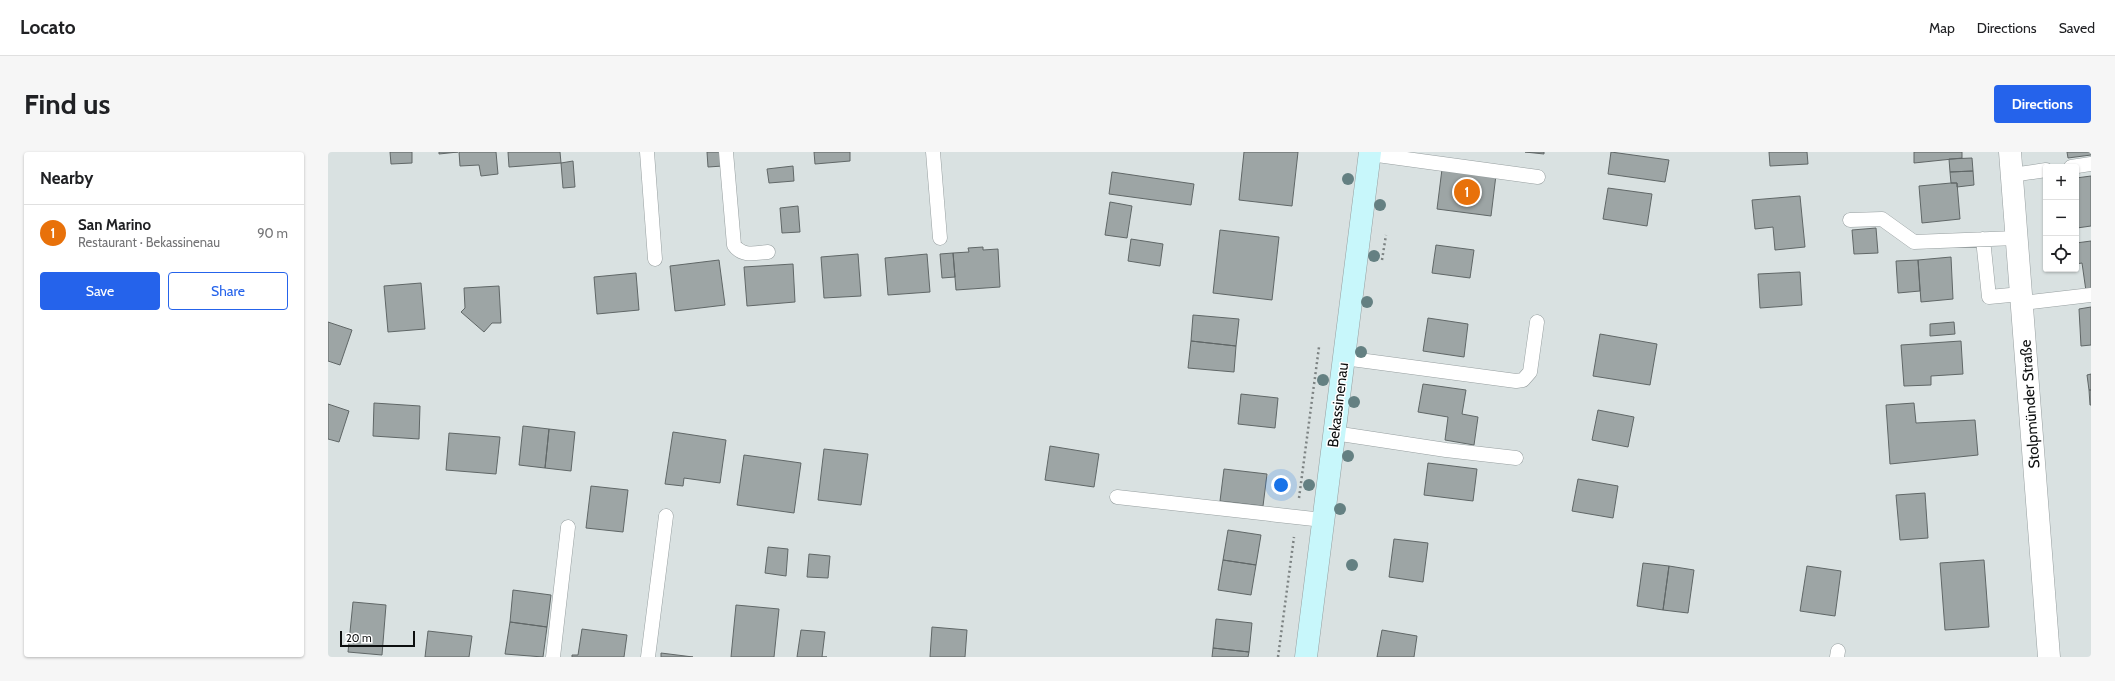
<!DOCTYPE html>
<html lang="en">
<head>
<meta charset="utf-8">
<style>
  body { margin:0; font-family:Cabin,sans-serif; background:#f6f6f6; color:#202124 }
  .controls { position:absolute; right:12px; top:12px; display:grid; overflow:hidden; border-radius:4px; box-shadow:0 1px 3px #0004 }
  .controls button { width:36px; height:36px; display:grid; place-items:center; padding:0; border:0; border-bottom:1px solid #e0e0e0; background:#fff; color:#202124; font:20px sans-serif }
  .scale { position:absolute; left:12px; bottom:10px; width:75px; box-sizing:border-box; padding-left:4px; border:2px solid #0c0e0e; border-top:0; font-size:11px; line-height:14px; white-space:nowrap; color:#0c0e0e; -webkit-text-stroke:3px #fff; paint-order:stroke }
  .you { position:absolute; left:953px; top:333px; width:14px; height:14px; margin:-10px; border:3px solid #fff; border-radius:50%; background:#1a73e8; box-shadow:0 0 0 6px #1a73e833 }
  .badge { display:grid; place-items:center; width:26px; height:26px; border-radius:50%; background:#2563eb; color:#fff; font-size:13px; font-weight:700 }
  .pin { position:absolute; translate:-50% -50%; border:2px solid #fff; box-shadow:0 1px 4px #0006 }
  .list { margin:0; padding:0; list-style:none }
  h2 { display:flex; justify-content:space-between; align-items:center; height:52px; margin:0; padding:0 16px; font-size:17px }
  h2 small { font-size:13px; font-weight:400; color:#757577 }
  .list li { display:grid; grid-template-columns:26px 1fr auto; gap:12px; align-items:center; box-sizing:border-box; height:56px; padding:0 16px; border-top:1px solid #e0e0e0 }
  .list b { display:block; font-size:15px; white-space:nowrap }
  .list p { margin:0; font-size:13px; white-space:nowrap; color:#757577 }
  .list em { font-size:13px; font-style:normal; color:#757577 }
  .actions { display:flex; gap:8px; padding:12px 16px }
  .actions a { flex:1; padding:9px 0; border:1px solid #2563eb; border-radius:4px; text-align:center; font-size:14px; color:#2563eb }
  .actions .main { background:#2563eb; color:#fff }
  .icon { flex:none; width:22px; height:22px; fill:none; stroke:currentColor; stroke-width:2; stroke-linecap:round; stroke-linejoin:round }
  .map { position:relative; flex:none; width:1763px; height:505px; overflow:hidden; border-radius:4px }
  header { display:flex; align-items:center; gap:24px; box-sizing:border-box; height:56px; padding:0 20px; background:#fff; border-bottom:1px solid #e0e0e0 }
  header strong { font-size:19px }
  nav { display:flex; gap:22px; margin-inline-start:auto; font-size:14px }
  .intro { display:flex; align-items:center; justify-content:space-between; box-sizing:border-box; height:96px; padding:0 24px }
  h1 { margin:0; font-size:28px }
  .button { padding:10px 18px; border-radius:4px; background:#2563eb; color:#fff; font-size:14px; font-weight:700 }
  main { display:flex; gap:24px; padding:0 24px }
  aside { flex:1; background:#fff; border-radius:4px; box-shadow:0 1px 3px #0004 }
  .map>svg:first-child { display:block }
  .building { fill:#9da5a5; stroke:#606767 }
  .lines { fill:none; stroke-linecap:round; stroke-linejoin:round }
  .lane-casing { stroke:#979fa0; stroke-width:15 }
  .street-casing { stroke:#979fa0; stroke-width:23 }
  .secondary-casing { stroke:#979fa0; stroke-width:23 }
  .path { stroke:#7c8282; stroke-width:2.5; stroke-dasharray:2 3; stroke-linecap:butt }
  .lane { stroke:#fff; stroke-width:14 }
  .street { stroke:#fff; stroke-width:22 }
  .secondary { stroke:#c8f7fb; stroke-width:22 }
  .tree { fill:#648082 }
  .labels { text-anchor:middle; stroke-width:3; stroke-linejoin:round; paint-order:stroke }
  .street-label { font-size:15px; fill:#0c0e0e; stroke:#fff }
</style>
</head>
<body>
<header>
<strong>Locato</strong>
<nav><a>Map</a><a>Directions</a><a>Saved</a></nav>
</header>
<div class="intro"><h1>Find us</h1><a class="button">Directions</a></div>
<main>
<aside>
<h2>Nearby<small></small></h2>
<ul class="list">
<li><span class="badge" style="background:#e8710a">1</span><div><b>San Marino</b><p>Restaurant · Bekassinenau</p></div><em>90 m</em></li>
</ul>
<div class="actions"><a class="main">Save</a><a>Share</a></div>
</aside>
<div class="map">
<svg width="1763" height="505" viewBox="0 0 1763 505">
  <rect width="100%" height="100%" fill="#d9e1e1"/>
  <path class="building" d="M62,0H84V11L63,12Z
    M111,0H130L111,2Z
    M131,0H168L170,22L153,24L151,13L132,14Z
    M180,0H232L233,11L181,15Z
    M379,0H395V14L380,15Z
    M486,0H522V9L487,12Z
    M916,0H970L964,54L911,48Z
    M1197,0H1216V2Z
    M1283,0L1341,8L1337,30L1280,22Z
    M1441,0H1479L1480,12L1442,14Z
    M1586,0H1634V6L1586,11Z
    M1739,0H1763V3L1740,6Z
    M1644,6L1645,19L1622,20L1621,7Z
    M245,9L247,35L235,36L233,11Z
    M465,14L466,29L441,31L439,17Z
    M1114,17L1168,23L1163,64L1109,57Z
    M1645,19L1646,33L1629,35V31H1623L1622,20Z
    M784,20L866,32L863,53L781,42Z
    M1763,24V74L1749,76L1748,26Z
    M1623,31H1629L1632,67L1594,71L1591,34Z
    M1280,36L1324,42L1319,74L1275,67Z
    M1472,44L1477,95L1447,98L1445,75L1427,77L1424,48Z
    M782,50L804,54L799,86L777,83Z
    M470,54L472,80L454,81L452,56Z
    M1548,76L1550,101L1526,102L1524,78Z
    M892,78L951,85L944,148L885,141Z
    M803,87L835,92L832,114L800,109Z
    M1763,89V138L1758,139L1754,111L1748,112V91Z
    M1108,93L1146,98L1142,126L1104,121Z
    M655,95V98L670,97L672,135L628,138L625,101L641,100L640,96Z
    M625,101L627,125L614,126L612,102Z
    M530,102L533,144L496,146L493,105Z
    M599,102L602,140L560,143L557,106Z
    M1623,105L1625,147L1593,150L1590,108Z
    M391,108L397,153L347,159L342,114Z
    M1590,108L1592,139L1570,141L1568,109Z
    M465,112L467,150L419,154L416,115Z
    M1472,120L1474,153L1432,156L1430,122Z
    M308,121L311,158L269,162L266,125Z
    M93,131L97,177L60,180L56,134Z
    M171,134L173,171H164L156,180L133,160L137,156L136,136Z
    M1763,155V193L1753,194L1751,157Z
    M865,163L911,167L908,194L863,189Z
    M1100,166L1140,172L1136,205L1095,199Z
    M0,170L24,178L12,213L0,209Z
    M1626,170L1627,182L1602,184V172Z
    M1272,182L1329,192L1322,233L1265,224Z
    M863,189L908,194L906,220L860,216Z
    M1633,189L1635,222L1603,224V233L1576,234L1573,193Z
    M1763,222V238H1761L1759,223Z
    M1095,232L1138,238L1134,262L1150,265L1146,293L1117,288L1120,265L1090,260Z
    M1761,238H1763V253H1762Z
    M913,242L950,246L947,276L910,272Z
    M46,251L92,254L91,287L45,284Z
    M1586,251L1588,271L1647,268L1650,303L1562,312L1558,253Z
    M0,252L21,259L11,290L0,287Z
    M1270,258L1306,265L1300,295L1264,288Z
    M195,274L221,277L217,316L191,313Z
    M221,277L247,280L243,319L217,316Z
    M345,280L398,288L392,331L356,326L355,334L337,332Z
    M121,281L172,285L168,322L118,318Z
    M722,294L771,302L766,335L717,328Z
    M496,297L540,302L533,353L490,348Z
    M416,303L473,311L466,361L409,353Z
    M1100,311L1149,317L1145,349L1096,343Z
    M896,317L939,322L935,354L892,349Z
    M1250,327L1290,334L1285,366L1244,359Z
    M263,334L300,338L295,380L258,376Z
    M1597,341L1600,386L1572,388L1568,343Z
    M900,378L933,383L928,413L895,408Z
    M1066,387L1100,391L1095,430L1061,425Z
    M440,395L460,397L458,424L437,421Z
    M481,402L502,404L500,426L479,425Z
    M895,408L928,413L923,443L890,438Z
    M1656,408L1661,475L1617,478L1612,411Z
    M1315,411L1341,414L1335,458L1309,454Z
    M1341,414L1366,418L1360,461L1335,458Z
    M1479,414L1513,419L1507,464L1472,459Z
    M185,438L223,443L219,475L182,470Z
    M25,450L58,453L54,503L20,500Z
    M408,453L451,457L446,505H403Z
    M888,467L924,471L921,500L885,496Z
    M182,470L219,475L215,505L177,502Z
    M604,475L639,478L637,505H602Z
    M254,477L299,483L296,505H244V503H250Z
    M473,478L497,480L494,505H499H469Z
    M1054,478L1089,484L1086,505H1049Z
    M100,479L144,484L141,505H97Z
    M885,496L921,500L920,505H884Z
    M333,501L365,505H333Z"/>
  <g class="lines">
    <g class="lane-casing">
      <path id="lane" d="M319,0L327,107
        M398,0L406,93C414,105 427,101 440,100
        M605,0L612,86
        M1042,2L1210,25
        M1743,15L1763,12
        M1684,23L1718,18
        M1522,68L1554,67L1586,90L1688,86
        M1655,87L1661,145L1693,142
        M1694,151L1763,143
        M1016,206L1188,229L1195,228L1202,220L1209,170
        M1006,281L1118,298L1188,306
        M789,345L995,368
        M225,505L240,375
        M320,505L338,364
        M1509,505L1510,499"/>
    </g>
    <g class="street-casing">
      <path id="street" d="M1682,0L1721,505"/>
    </g>
    <g class="secondary-casing">
      <path id="secondary" d="M978,505L1042,0"/>
    </g>
    <path class="path" d="M1054,108L1058,83
      M971,346L991,195
      M950,505L966,385"/>
    <use href="#lane" class="lane"/>
    <use href="#street" class="street"/>
    <use href="#secondary" class="secondary"/>
  </g>
  <g class="tree">
    <circle cx="1020" cy="27" r="6"/>
    <circle cx="1052" cy="53" r="6"/>
    <circle cx="1046" cy="104" r="6"/>
    <circle cx="1039" cy="150" r="6"/>
    <circle cx="1033" cy="200" r="6"/>
    <circle cx="995" cy="228" r="6"/>
    <circle cx="1026" cy="250" r="6"/>
    <circle cx="1020" cy="304" r="6"/>
    <circle cx="981" cy="333" r="6"/>
    <circle cx="1012" cy="357" r="6"/>
    <circle cx="1024" cy="413" r="6"/>
  </g>
  <g class="labels">
    <g class="street-label">
      <text transform="translate(1702 252) rotate(-94)" y="5">Stolpmünder Straße</text>
      <text transform="translate(1010 253) rotate(-83)" y="5">Bekassinenau</text>
    </g>
  </g>
</svg>
<div class="controls">
<button>+</button>
<button>−</button>
<button><svg class="icon" aria-label="locate" viewBox="0 0 24 24"><circle cx="12" cy="12" r="6"/><path d="M12 2v4M12 18v4M2 12h4M18 12h4"/></svg></button>
</div>
<div class="scale">20 m</div>
<div class="you"></div>
<div class="pin badge" style="left:1139px;top:40px;background:#e8710a">1</div>
</div>
</main>
</body>
</html>
